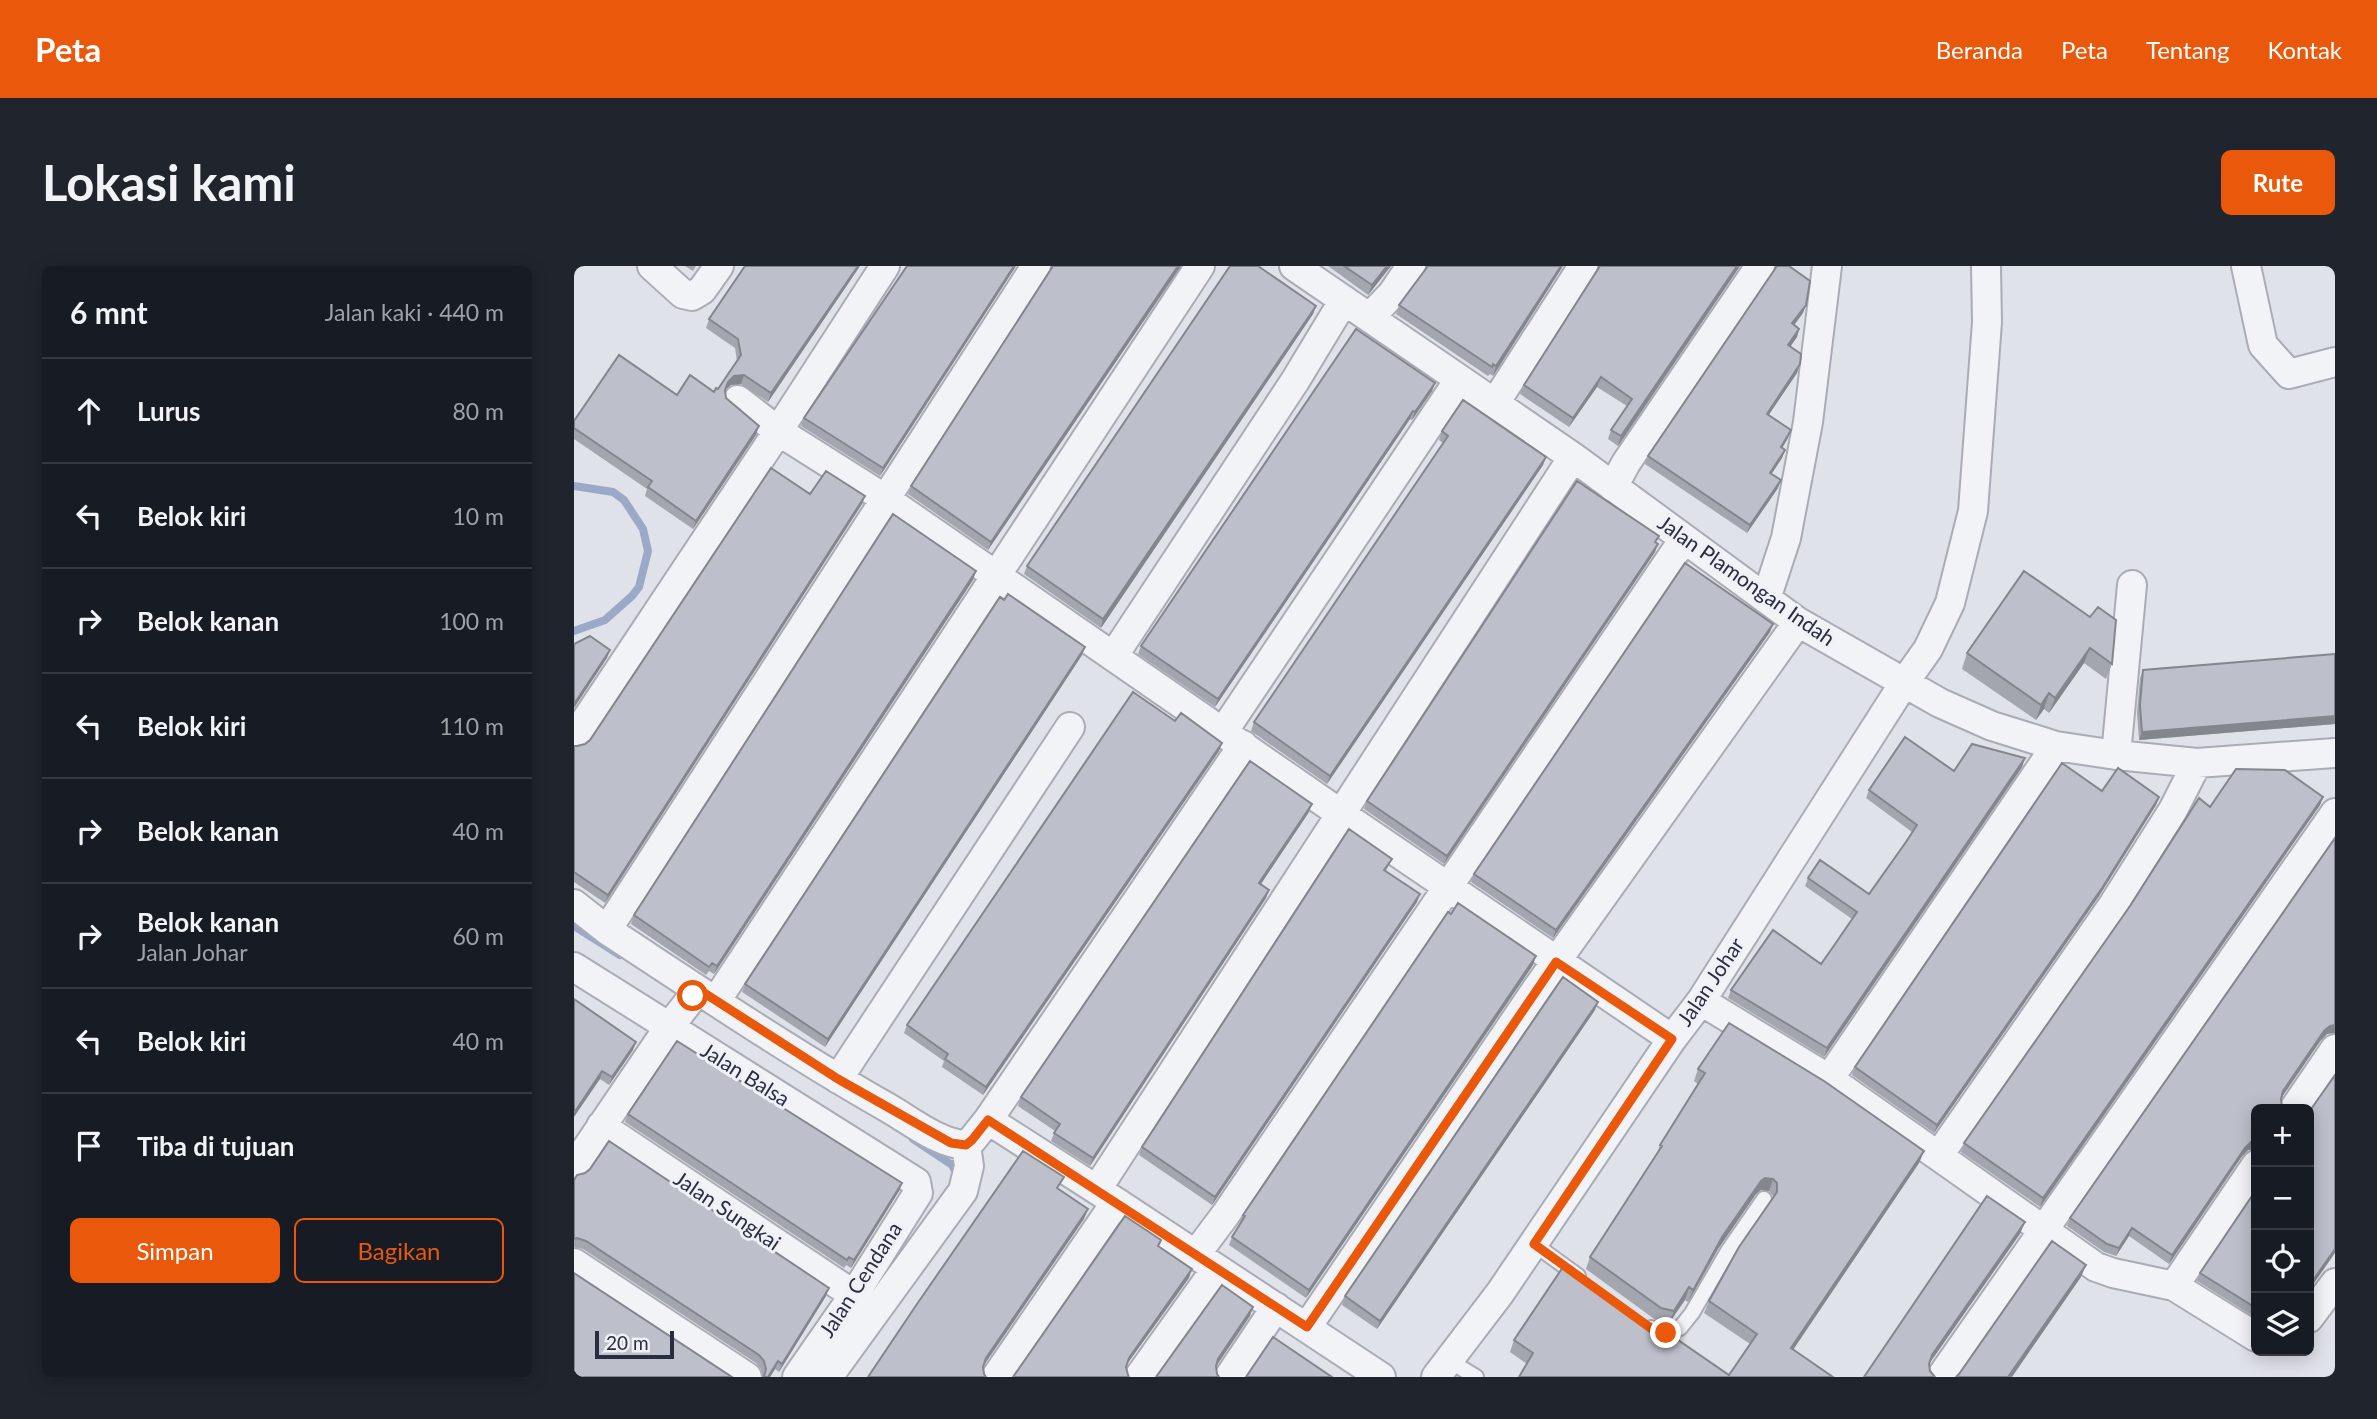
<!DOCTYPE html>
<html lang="id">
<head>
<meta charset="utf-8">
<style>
  body { margin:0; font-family:Lato,sans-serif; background:#20242c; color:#f1f3f6 }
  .controls { position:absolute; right:21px; bottom:21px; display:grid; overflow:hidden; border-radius:10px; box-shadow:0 4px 18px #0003 }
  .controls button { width:63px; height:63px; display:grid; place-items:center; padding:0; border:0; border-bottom:2px solid #363941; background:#171b24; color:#f1f3f6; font:35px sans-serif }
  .scale { position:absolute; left:21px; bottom:18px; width:79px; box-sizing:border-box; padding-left:7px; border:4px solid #282d40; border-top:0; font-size:19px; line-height:24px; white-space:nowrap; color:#282d40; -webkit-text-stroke:5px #eff1f6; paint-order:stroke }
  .stop { position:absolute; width:21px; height:21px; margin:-16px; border:5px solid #ea580c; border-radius:50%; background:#fff }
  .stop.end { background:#ea580c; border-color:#fff; box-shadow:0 2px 7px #0008 }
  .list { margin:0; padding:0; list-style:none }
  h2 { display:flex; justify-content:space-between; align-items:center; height:91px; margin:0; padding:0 28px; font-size:30px }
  h2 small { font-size:23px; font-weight:400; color:#9ea1a6 }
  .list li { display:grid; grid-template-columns:46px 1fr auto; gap:21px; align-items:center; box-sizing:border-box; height:105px; padding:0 28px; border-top:2px solid #363941 }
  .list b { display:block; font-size:26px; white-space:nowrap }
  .list p { margin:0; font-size:23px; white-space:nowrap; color:#9ea1a6 }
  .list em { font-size:23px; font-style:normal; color:#9ea1a6 }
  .actions { display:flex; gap:14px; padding:21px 28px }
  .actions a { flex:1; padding:16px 0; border:2px solid #ea580c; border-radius:10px; text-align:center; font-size:24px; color:#ea580c }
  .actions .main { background:#ea580c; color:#fff }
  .icon { flex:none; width:38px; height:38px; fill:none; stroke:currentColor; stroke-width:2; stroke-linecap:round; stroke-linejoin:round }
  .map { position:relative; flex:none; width:1761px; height:1111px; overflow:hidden; border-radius:10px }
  header { display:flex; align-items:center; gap:42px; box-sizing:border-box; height:98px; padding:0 35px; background:#ea580c; color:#fff }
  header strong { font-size:33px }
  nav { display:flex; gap:38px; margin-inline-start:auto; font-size:24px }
  .intro { display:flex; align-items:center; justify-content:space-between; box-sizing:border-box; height:168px; padding:0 42px }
  h1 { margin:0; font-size:49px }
  .button { padding:18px 32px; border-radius:10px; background:#ea580c; color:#fff; font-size:24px; font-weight:700 }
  main { display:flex; gap:42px; padding:0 42px }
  aside { flex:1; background:#171b24; border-radius:10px; box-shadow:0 4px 18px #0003 }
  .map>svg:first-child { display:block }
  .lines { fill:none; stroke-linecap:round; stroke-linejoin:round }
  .stream { stroke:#9ba9c8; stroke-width:8 }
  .lane-casing { stroke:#a9acb6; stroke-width:18 }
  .street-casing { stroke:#a9acb6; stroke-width:32 }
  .lane { stroke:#f2f3f7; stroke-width:14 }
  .street { stroke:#f2f3f7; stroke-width:28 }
  .wall { fill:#a3a5af }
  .shaded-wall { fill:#84868e }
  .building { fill:#bdc0cb; stroke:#84868e; stroke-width:2 }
  .route { stroke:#ea580c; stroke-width:9 }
  .labels { text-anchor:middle; stroke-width:6; stroke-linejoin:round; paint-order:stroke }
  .street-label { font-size:21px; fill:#282d40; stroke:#eff1f6 }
</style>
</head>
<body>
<header>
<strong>Peta</strong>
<nav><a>Beranda</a><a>Peta</a><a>Tentang</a><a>Kontak</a></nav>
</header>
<div class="intro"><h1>Lokasi kami</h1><a class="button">Rute</a></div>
<main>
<aside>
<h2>6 mnt<small>Jalan kaki · 440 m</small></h2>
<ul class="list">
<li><svg class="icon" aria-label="ahead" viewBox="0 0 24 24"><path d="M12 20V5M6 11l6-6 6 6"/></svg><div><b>Lurus</b></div><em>80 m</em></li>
<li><svg class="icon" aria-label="left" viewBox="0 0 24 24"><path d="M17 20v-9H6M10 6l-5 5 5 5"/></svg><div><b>Belok kiri</b></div><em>10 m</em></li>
<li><svg class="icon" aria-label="right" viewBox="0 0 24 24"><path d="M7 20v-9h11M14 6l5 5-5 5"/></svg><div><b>Belok kanan</b></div><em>100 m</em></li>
<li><svg class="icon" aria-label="left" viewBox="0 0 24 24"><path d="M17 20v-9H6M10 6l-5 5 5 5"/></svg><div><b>Belok kiri</b></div><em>110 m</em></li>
<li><svg class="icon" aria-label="right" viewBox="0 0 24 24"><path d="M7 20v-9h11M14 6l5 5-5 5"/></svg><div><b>Belok kanan</b></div><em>40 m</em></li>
<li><svg class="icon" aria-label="right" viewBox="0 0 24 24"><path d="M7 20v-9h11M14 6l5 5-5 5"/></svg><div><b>Belok kanan</b><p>Jalan Johar</p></div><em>60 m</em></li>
<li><svg class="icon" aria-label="left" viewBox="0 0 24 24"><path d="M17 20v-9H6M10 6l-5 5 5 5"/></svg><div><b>Belok kiri</b></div><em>40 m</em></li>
<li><svg class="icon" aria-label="arrive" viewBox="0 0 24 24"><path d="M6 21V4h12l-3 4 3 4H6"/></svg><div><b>Tiba di tujuan</b></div></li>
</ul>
<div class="actions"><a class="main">Simpan</a><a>Bagikan</a></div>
</aside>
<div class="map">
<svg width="1761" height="1111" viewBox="0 0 1761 1111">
  <rect width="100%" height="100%" fill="#e0e2e9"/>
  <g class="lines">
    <path class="stream" d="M0,220L39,226L50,234L69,263L74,285L65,321L58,330L31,354L0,365
      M0,660L46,689
      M339,873L378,899L384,911"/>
    <g class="lane-casing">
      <path id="lane" d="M960,978L1004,1010
        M1077,1062L1092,1067L1106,1062L1118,1047L1154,985L1190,933
        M874,1094L902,1111"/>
    </g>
    <g class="street-casing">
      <path id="street" d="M78,0L109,28L118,30L128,24L145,0
        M720,0L999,191L1224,356L1366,437L1418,460L1482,480L1542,489L1623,497L1761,487
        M1672,0L1689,79L1715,108L1761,96
        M796,51L818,28L837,0
        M164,134L204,165L310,232L767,548L1098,773
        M921,137L1009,0
        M1039,221L1052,197L1186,0
        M1192,333L1212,272L1234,156L1253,0
        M540,389L721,115L770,34
        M649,466L885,114
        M0,472L195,179L311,0
        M1542,489L1558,319
        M0,638L33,664C126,725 219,788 316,843C338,856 366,878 392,879L398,874L414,854L669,479
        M33,664L462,0
        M0,701L342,916L344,927L280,1029L223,1111
        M142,735L626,0
        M1127,735L1255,813L1522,1001L1539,1007L1600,1020L1682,1071
        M264,813L496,461
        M1255,813L1482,480
        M1720,843L1761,783
        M414,854L542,936L807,1111
        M27,860L280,1029
        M1365,889L1539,639L1599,544L1623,497
        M0,901L95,761L124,724
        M523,923L999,191
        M622,988L652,948L1110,273
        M0,997L173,1111
        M1600,1020L1682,899
        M1735,1052L1761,1017
        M733,1061L964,721L1224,356
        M254,1111L389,925L395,900L392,879
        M422,1111L542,936
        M565,1111L642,1003
        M655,1111L702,1041
        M862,1111L926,1027L1098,773L1127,735L1330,417L1354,383L1376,337L1399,245L1413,56L1412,0
        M1367,1111L1761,547"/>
    </g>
    <use href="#lane" class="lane"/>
    <use href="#street" class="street"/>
  </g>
  <path class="wall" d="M111,0H122L119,5Z
    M286,0L194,136L167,118L157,119L151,124L152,132L182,169L119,263L71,230L73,223L0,173V155L103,129L140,126L144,123L163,95L161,82L132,62L135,53Z
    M333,0H442L306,210L227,160L230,152Z
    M478,0H607L414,284L334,228L337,220L478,2Z
    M754,0H817L794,29Z
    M989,0L919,110L916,108L914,110L822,48L825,39Z
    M1025,0H1166L1044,180L1034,173L1037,164L1053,140L1023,121L995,161L946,128L950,119Z
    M742,40L739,48L527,362L450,308L453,300Z
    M1229,47L1220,59L1225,63L1223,71L1216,81L1223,107L1194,149L1214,172L1208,182L1211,184L1208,192L1197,208L1204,222L1173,267L1071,198L1074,190Z
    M861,117L858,125L838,154L836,153L641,441L564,388L567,380Z
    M868,165L972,191L969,199L753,518L677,465L680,456L869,177L865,174Z
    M236,228L291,230L288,238L31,637L0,616V480H3L11,478L16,474Z
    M1083,277L1081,286L870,598L790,543L793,535Z
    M1450,305L1538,398L1532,413L1510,397L1475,447L1470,443L1462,454L1388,403L1393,387Z
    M399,314L140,708L135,705L132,709L57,658L60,649Z
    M1199,358L1196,366L979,672L897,616L900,608Z
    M511,381L508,389L251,781L168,726L171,718Z
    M1761,388V458L1565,474L1563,447L1566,412L1569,404Z
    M601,455L645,485L409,829L368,801L370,795L330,767L333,759Z
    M1451,492L1448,501L1250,791L1154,732L1157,724L1247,698L1278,653L1231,620L1234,612L1295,628L1338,566L1292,532L1295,524L1380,505Z
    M1528,525L1585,531L1582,539L1525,630L1360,867L1278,809L1281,801Z
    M1749,531L1746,539L1466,941L1387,886L1390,877L1636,541Z
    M735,546L687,618L692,632L516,900L477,875L481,865L444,840L447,831Z
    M818,593L812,605L843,636L638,939L565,889L568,881Z
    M959,699L732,1032L655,979L658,971L666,958L669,949Z
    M0,733L59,784L35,819L26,813Z
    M1021,744L803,1063L768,1039L771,1030Z
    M1753,768L1682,843V883L1674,884L1668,890L1595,998L1555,970L1542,990L1530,986L1493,960L1496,952Z
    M1124,803L1350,885L1345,897L1219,1084L1259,1111H945L953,1098L936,1086L940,1074L1077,1059L1155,1109L1176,1078L1130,1047L1135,1035L1199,931V930L1195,925L1187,924L1182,928L1144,983L1116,1033L1114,1036L1111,1034L1095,1057L1083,1055L1012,1003L1016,991L1083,888L1086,879L1124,818L1120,815Z
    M54,848L328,917L325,925L277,1002L272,999L270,1002L51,856Z
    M0,914L252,1030L205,1106L201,1103L196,1111H189L187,1103L182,1097L9,983L0,981Z
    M1682,924V1052L1623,1015L1626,1007Z"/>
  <path class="shaded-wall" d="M284,0H286L194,136L197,127Z
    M440,0H442L306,210L309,202Z
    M604,0H607L414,284L417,276Z
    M813,0H817L794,29L798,19Z
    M987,0H989L919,110L922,100Z
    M1163,0H1166L1044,180L1047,170Z
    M1232,39L1229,47L1215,66L1218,57Z
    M742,40L739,48L527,362L529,353Z
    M1225,63L1223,71L1211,88L1214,79Z
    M1226,98L1223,107L1190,156L1193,148Z
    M170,109L167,118L157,119L151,124L154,116L160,110Z
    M1027,111L1023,121L995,161L999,152Z
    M861,117L858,125L838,154L841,146Z
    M839,145L836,153L641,441L644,433Z
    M185,160L182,169L119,263L122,255Z
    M1217,164L1214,172L1204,189L1207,181Z
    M1211,184L1208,192L1193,215L1196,207Z
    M972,191L969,199L753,518L756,510Z
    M1207,214L1204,222L1173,267L1176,259Z
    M291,230L288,238L31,637L34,629Z
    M1084,278L1081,286L870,598L873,590Z
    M402,305L399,314L140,708L143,700Z
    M1199,358L1196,366L979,672L982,664Z
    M511,381L508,389L251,781L254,773Z
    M1516,382L1510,397L1475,447L1481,432Z
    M36,384L33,392L0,442V438Z
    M1475,427L1470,443L1462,454L1467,439Z
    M1761,450V458L1565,474L1568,466Z
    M648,477L645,485L409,829L412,821Z
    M1451,492L1448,501L1250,791L1253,782Z
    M1585,531L1582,539L1525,630L1360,867L1363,859Z
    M1749,531L1746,539L1466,941L1469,932Z
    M738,538L735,546L682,625L685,617Z
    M695,624L692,632L516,900L519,892Z
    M846,628L843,636L638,939L641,931Z
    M962,690L959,699L732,1032L735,1024Z
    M1024,736L1021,744L803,1063L806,1055Z
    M1761,759V767L1753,768L1747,774L1706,834L1709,825L1750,765L1756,760Z
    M62,776L59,784L35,819L38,811Z
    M28,805L26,813L0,851V847Z
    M1682,875V883L1674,884L1668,890L1595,998L1598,989L1671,882L1677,876Z
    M1350,885L1345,897L1212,1094L1217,1082Z
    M1191,912L1199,913L1195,925L1187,924L1182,928L1144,983L1114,1036L1119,1024L1148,971L1187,915Z
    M328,917L325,925L277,1002L280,994Z
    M514,943L510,953L408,1102L412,1092Z
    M1451,956L1446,968L1353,1101L1358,1089Z
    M1558,962L1555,970L1542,990L1545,982Z
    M1761,983V987L1735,1024V1020Z
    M1512,999L1507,1011L1438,1111H1434Z
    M618,1003L615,1012L551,1101L555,1092Z
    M1115,1021L1111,1034L1095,1057L1100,1045Z
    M255,1022L252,1030L205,1106L208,1098Z
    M679,1041L676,1050L641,1102L644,1093Z
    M204,1095L201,1103L196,1111H194Z"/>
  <path class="building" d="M171,0H284L197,127L170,109L160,110L154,116L151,124L152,132L185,160L122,255L74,221L78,215L0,162V155L45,89L103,129L116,109L140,126L142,122L144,123L167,89L164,73L135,53Z
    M333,0H440L309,202L230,152Z
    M479,0H604L417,276L337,220Z
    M656,0H684L742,40L529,353L453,300Z
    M770,0H813L798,19Z
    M854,0H987L922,100L919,98L918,101L825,39Z
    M1026,0H1163L1047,170L1037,164L1058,133L1027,111L999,152L950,119Z
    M1203,0H1215L1236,15L1232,39L1218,57L1225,63L1214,79L1227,88L1226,98L1193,148L1217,164L1207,181L1211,184L1196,207L1207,214L1176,259L1074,190Z
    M782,63L861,117L841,146L839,145L644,433L567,380Z
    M889,134L972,191L756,510L680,456L874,170L868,165Z
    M197,202L236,228L252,205L291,230L34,629L0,606V480H3L11,478L16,474Z
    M1003,215L1085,270L1081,276L1084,278L873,590L793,535Z
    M319,248L402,305L143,700L138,697L135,701L60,649Z
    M1111,297L1199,358L982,664L900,608Z
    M1450,305L1516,351L1524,341L1542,354L1538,398L1516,382L1481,432L1475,427L1467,439L1393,387Z
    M434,328L511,381L254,773L171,718L426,331L430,334Z
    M16,370L36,384L0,438V378Z
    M1761,388V450L1568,466L1566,439L1569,404Z
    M559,426L601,455L607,447L648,477L412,821L371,793L374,788L333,759Z
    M1331,471L1380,505L1398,478L1451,492L1253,782L1157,724L1199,664L1247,698L1259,681L1283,646L1234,612L1246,594L1295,628L1332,576L1343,559L1295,524Z
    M676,495L738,538L685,617L695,624L519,892L480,867L486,858L447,831Z
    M1488,497L1528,525L1544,502L1585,531L1528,622L1363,859L1281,801Z
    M1662,503L1711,504L1749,531L1469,932L1390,877L1556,640L1625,532L1636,541Z
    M775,563L818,593L810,604L846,628L641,931L568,881Z
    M1761,572V759L1756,760L1750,765L1709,825L1707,833L1708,841L1709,843H1682V875L1677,876L1671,882L1598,989L1558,962L1545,982L1533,978L1496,952Z
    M884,637L962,690L735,1024L658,971L671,950L669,949L874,646L877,648Z
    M989,711L1024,736L806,1055L771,1030Z
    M0,733L62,776L38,811L28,805L0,847Z
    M1155,757L1250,815L1350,885L1217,1082L1259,1111H945L959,1087L940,1074L991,998L1077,1059L1088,1063L1155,1109L1183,1068L1135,1035L1165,981L1203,926V917L1199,913L1191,912L1187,915L1148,971L1121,1021L1119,1024L1115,1021L1100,1045L1087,1042L1016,991L1088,880L1086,879L1131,807L1124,803Z
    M103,775L328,917L280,994L275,991L273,994L54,848Z
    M1761,809V983L1735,1020V846Z
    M35,875L255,1022L208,1098L204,1095L194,1111H190L192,1103L190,1095L185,1089L12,975L3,972L0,973V914L3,909L11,907L16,903Z
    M449,885L490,911L483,922L514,943L412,1092L409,1101L410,1108L412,1111H294L343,1038Z
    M1682,924V1042L1626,1007Z
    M1413,930L1451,956L1358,1089L1355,1098L1356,1105L1361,1111H1290Z
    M551,950L587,974L584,980L618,1003L555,1092L552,1101L554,1109L555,1111H439Z
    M1478,975L1512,999L1434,1111H1382L1385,1108Z
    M0,1007L158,1111H0Z
    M648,1019L679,1041L644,1093L642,1100L643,1108L645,1111H582Z
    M699,1071L758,1111H672Z"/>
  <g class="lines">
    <path class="route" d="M119,730L124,723L264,813L377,877L392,879L398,874L414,854L733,1061L982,696L1098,773L960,978L1078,1063L1092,1067"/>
  </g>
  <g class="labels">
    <g class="street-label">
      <text transform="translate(1172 315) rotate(35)" y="7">Jalan Plamongan Indah</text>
      <text transform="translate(1137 716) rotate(-56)" y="7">Jalan Johar</text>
      <text transform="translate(171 809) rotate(32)" y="7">Jalan Balsa</text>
      <text transform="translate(153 945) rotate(34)" y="7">Jalan Sungkai</text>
      <text transform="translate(287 1014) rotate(-57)" y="7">Jalan Cendana</text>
    </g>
  </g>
</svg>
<div class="controls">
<button>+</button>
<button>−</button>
<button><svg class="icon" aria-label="locate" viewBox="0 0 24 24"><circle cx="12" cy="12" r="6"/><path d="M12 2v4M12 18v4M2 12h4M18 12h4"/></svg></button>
<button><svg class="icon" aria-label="layers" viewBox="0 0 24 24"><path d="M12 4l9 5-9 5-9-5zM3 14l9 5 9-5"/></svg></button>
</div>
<div class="scale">20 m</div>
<div class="stop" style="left:119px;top:730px"></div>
<div class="stop end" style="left:1092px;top:1067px"></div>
</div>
</main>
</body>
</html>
